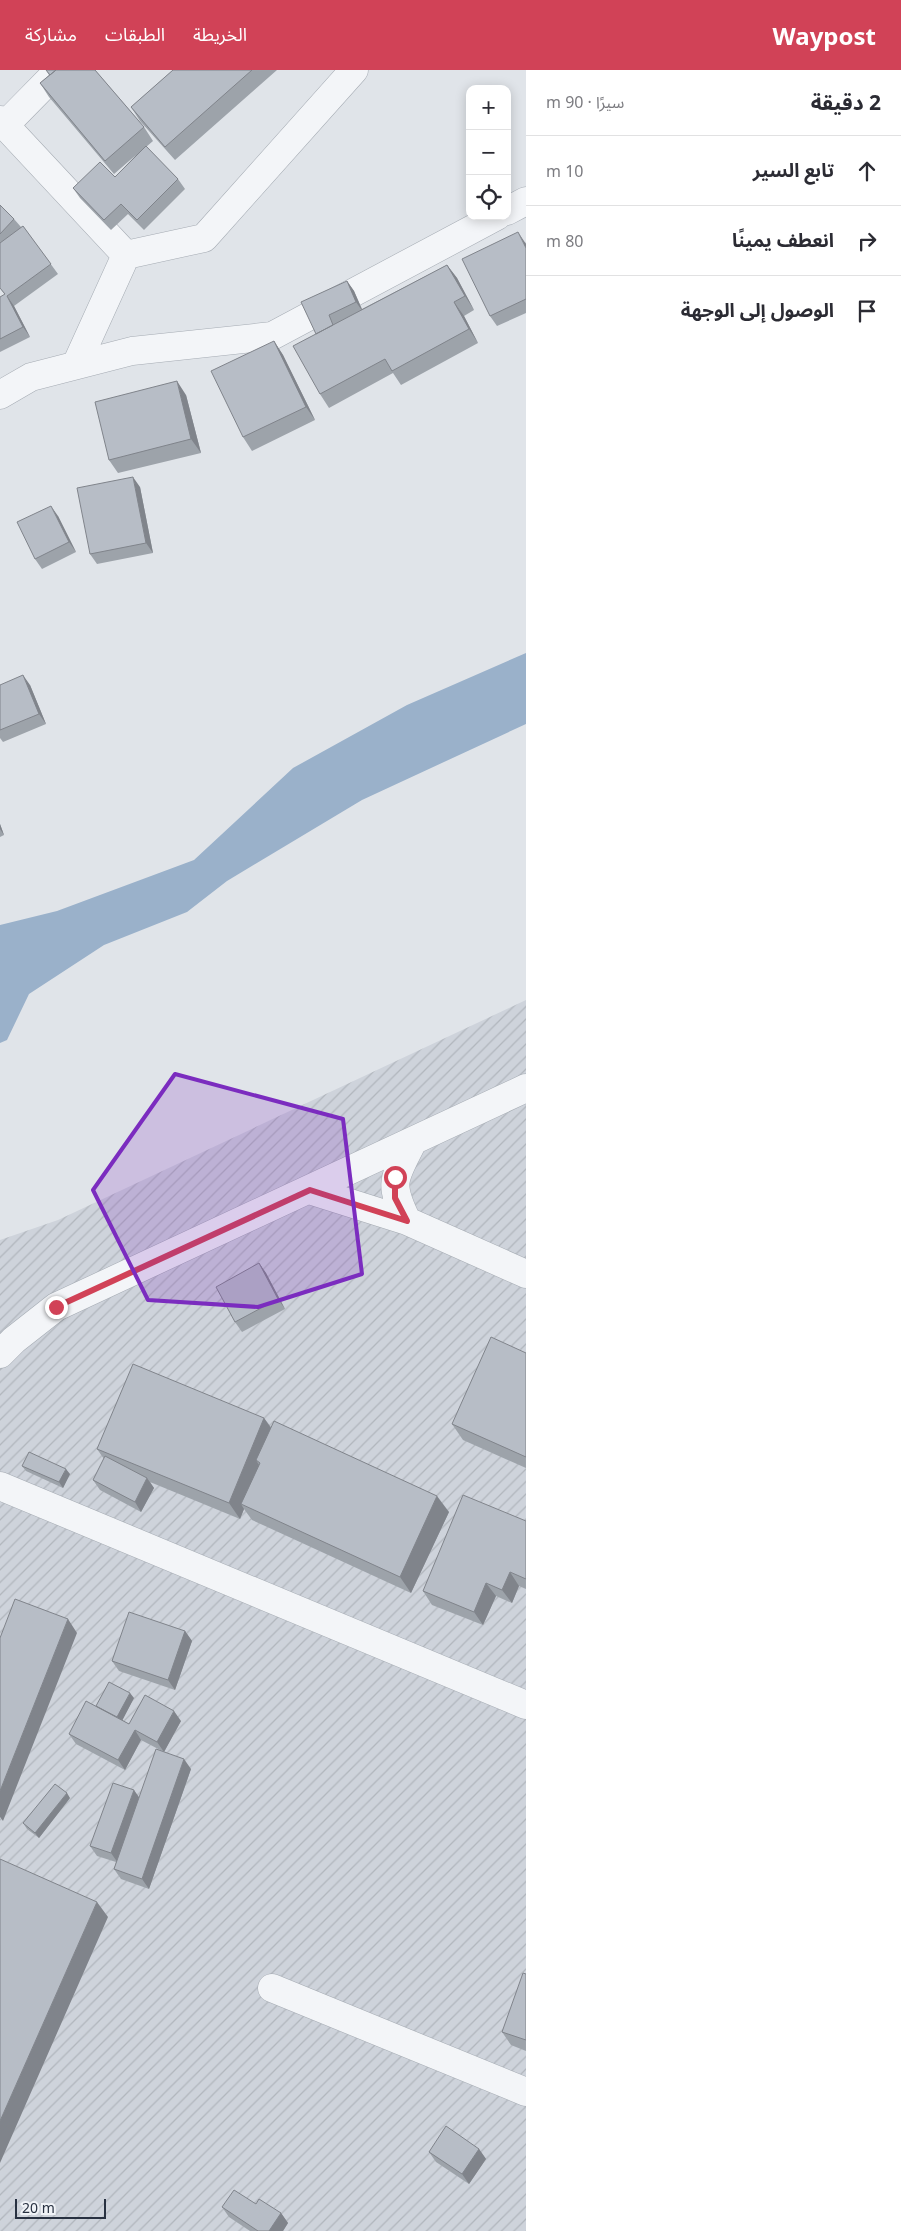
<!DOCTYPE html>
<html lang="ar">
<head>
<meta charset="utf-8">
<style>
  body { margin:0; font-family:"Noto Sans","Noto Sans Arabic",sans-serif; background:#f7f7f7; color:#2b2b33; direction:rtl }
  .controls { position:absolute; right:15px; top:15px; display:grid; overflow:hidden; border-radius:10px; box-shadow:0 2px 12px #0003 }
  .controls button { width:45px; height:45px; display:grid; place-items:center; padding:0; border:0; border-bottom:1px solid #e1e1e2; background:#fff; color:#2b2b33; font:25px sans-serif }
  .scale { position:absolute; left:15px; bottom:12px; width:91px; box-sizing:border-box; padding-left:5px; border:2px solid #283141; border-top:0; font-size:14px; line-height:18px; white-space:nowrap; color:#283141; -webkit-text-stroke:4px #f0f3f7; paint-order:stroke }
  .stop { position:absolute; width:15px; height:15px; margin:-11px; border:4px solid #d14257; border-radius:50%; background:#fff }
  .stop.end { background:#d14257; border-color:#fff; box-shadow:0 1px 5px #0008 }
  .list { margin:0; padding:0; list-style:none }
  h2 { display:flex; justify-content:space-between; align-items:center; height:65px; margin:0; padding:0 20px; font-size:21px }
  h2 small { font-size:16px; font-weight:400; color:#7c7c81 }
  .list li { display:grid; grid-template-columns:32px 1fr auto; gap:15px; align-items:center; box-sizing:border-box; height:70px; padding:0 20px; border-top:1px solid #e1e1e2 }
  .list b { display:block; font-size:19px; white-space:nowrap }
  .list em { font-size:16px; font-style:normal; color:#7c7c81 }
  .icon { flex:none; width:28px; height:28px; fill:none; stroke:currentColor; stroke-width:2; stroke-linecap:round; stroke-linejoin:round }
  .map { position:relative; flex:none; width:526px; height:2161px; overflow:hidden; direction:ltr }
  header { display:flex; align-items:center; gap:30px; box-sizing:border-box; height:70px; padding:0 25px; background:#d14257; color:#fff }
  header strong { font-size:24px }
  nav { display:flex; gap:28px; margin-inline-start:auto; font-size:18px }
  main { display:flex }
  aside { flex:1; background:#fff }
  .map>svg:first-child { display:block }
  .industrial { fill:url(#industrial-furrows) }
  .water { fill:#9ab1ca }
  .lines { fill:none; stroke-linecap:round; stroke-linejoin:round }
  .minor-casing { stroke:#a5abb3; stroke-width:29 }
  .minor { stroke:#f3f5f8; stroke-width:28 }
  .wall { fill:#9da3aa }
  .shaded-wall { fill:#80848b }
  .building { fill:#b7bdc6; stroke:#80848b }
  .route { stroke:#d14257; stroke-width:6 }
  .marked { fill:#7b2cbf; fill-opacity:0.2; stroke:#7b2cbf; stroke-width:4; stroke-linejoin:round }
</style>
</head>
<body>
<header>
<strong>Waypost</strong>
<nav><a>الخريطة</a><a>الطبقات</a><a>مشاركة</a></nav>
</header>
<main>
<aside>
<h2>2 دقيقة<small>سيرًا · 90 m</small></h2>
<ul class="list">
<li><svg class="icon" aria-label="ahead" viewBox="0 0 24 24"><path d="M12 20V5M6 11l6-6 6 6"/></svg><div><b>تابع السير</b></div><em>10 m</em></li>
<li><svg class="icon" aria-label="right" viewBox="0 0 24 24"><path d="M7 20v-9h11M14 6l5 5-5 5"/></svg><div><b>انعطف يمينًا</b></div><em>80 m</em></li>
<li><svg class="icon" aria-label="arrive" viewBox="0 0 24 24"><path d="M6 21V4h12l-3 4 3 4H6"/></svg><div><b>الوصول إلى الوجهة</b></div></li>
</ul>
</aside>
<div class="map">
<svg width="526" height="2161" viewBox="0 0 526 2161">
  <defs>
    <pattern id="industrial-furrows" width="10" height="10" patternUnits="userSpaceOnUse" patternTransform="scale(1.25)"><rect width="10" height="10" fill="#ced3db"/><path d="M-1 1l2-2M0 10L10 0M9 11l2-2" fill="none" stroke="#b1b6bd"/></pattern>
  </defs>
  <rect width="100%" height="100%" fill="#e0e4e9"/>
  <path class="industrial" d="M526,930V2161H0V1170L58,1150Z"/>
  <path class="water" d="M526,583V654L362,730L227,811L187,842L104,875L29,924L7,970L0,973V855L57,841L194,790L293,698L407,635Z"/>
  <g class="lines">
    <g class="minor-casing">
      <path id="minor" d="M0,50L126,185L76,295
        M5,55L59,0
        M507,141L526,131
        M126,185L204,168L354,0
        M0,325L31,307L132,281L272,266L497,146
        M309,1120L407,1151L526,1204
        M407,1151C388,1112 394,1109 412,1073
        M0,1284L14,1270L56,1237L526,1018
        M0,1416L526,1635
        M272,1918L526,2022"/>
    </g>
    <use href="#minor" class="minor"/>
  </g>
  <path class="wall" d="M46,0H95L144,57L153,71L146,77L178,109L185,119L144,160L128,144L111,160L80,128L73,118L115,107L136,85L114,104L49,27L40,13L49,5Z
    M173,0H277L175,90L140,51L131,37Z
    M0,135L14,149L21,157L23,156L58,204L14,236L30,267L0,282V227L5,225L0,218Z
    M525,172L526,174V243L497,256L490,246Z
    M447,195L457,208L474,240L464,246L478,273L401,315L393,303L329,338L320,324L316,264L347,211L354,221L362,239Z
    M274,271L283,285L315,350L252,381L243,367Z
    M186,325L201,383L118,403L109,390Z
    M140,417L153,483L97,494L90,484Z
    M58,446L76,482L42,499L35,489Z
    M0,615H30L46,654L3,672L0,668Z
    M0,754L4,765L0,767Z
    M259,1193L266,1203L285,1239L242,1262L235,1252Z
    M526,1283V1398L463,1370L452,1354Z
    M264,1348L271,1357L449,1442L411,1523L252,1450L244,1439L240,1449L150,1412L154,1418L141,1442L100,1420L93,1410L104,1389L97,1379Z
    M22,1396L70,1404L63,1418L26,1401Z
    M526,1451V1519L519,1516L512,1533L496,1526L483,1555L432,1535L423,1521Z
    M185,1561L192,1571L175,1620L119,1601L112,1591Z
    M134,1628L122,1650L129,1654L181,1651L164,1682L141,1670L125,1700L76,1674L69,1664L96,1636Z
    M191,1699L149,1819L121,1809L114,1799L116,1792L97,1786L90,1776L139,1728Z
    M70,1728L39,1768L27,1759L23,1753Z
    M526,1904V1981L511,1975L502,1962Z
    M479,2079L486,2089L469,2114L436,2092L429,2082Z
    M222,2137L281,2143L288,2153L283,2161H250L229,2147Z"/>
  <path class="shaded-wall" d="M518,162L526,174V178Z
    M447,195L457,208L474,240L465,226Z
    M347,211L354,221L363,242L356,232Z
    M7,226L14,236L30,267L23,257Z
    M454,232L464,246L478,273L469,259Z
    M274,271L283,285L315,350L306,337Z
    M177,311L186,325L201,383L191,369Z
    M133,407L140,417L153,483L146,473Z
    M51,436L58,446L76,482L69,472Z
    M23,605L30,615L46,654L39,644Z
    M0,754L4,765L0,759Z
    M259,1193L266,1203L285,1239L278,1229Z
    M264,1348L275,1364L260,1393L256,1390L261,1398L241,1434L244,1439L240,1449L229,1433Z
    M66,1399L70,1404L63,1418L59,1412Z
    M147,1408L154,1418L141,1442L135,1432Z
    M437,1426L449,1442L411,1523L400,1507Z
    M510,1502L519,1516L512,1533L502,1520Z
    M486,1513L496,1526L483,1555L474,1542Z
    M68,1549L77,1563L3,1751L0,1747V1721Z
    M185,1561L192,1571L175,1620L168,1610Z
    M130,1623L134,1628L121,1653L117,1647Z
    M174,1641L181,1651L164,1682L157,1672Z
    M135,1660L141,1670L125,1700L118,1690Z
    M184,1689L191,1699L149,1819L142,1809Z
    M134,1720L141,1730L118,1793L111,1783Z
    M67,1723L70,1728L39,1768L35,1763Z
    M97,1832L108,1847L0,2093V2051Z
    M479,2079L486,2089L469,2114L462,2104Z
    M281,2143L288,2153L283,2161H269Z"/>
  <path class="building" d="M46,0H56L50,5Z
    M56,0H95L144,57L105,91L40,13Z
    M173,0H252L165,77L131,37Z
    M146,76L178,109L137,150L121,134L104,150L73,118L100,92L115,107Z
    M0,135L14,149L0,164Z
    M23,156L51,194L7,226L23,257L0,269V227L5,224L0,218V173Z
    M518,162L526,178V229L490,246L462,189Z
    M447,195L465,226L454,232L469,259L392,301L385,289L320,324L293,276Z
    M347,211L356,232L329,245L333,255L316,264L301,232Z
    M274,271L306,337L243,367L211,301Z
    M177,311L191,369L109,390L95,332Z
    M133,407L146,473L90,484L77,418Z
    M51,436L69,472L35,489L17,452Z
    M23,605L39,644L0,660V615Z
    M259,1193L278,1229L235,1252L216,1217Z
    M491,1267L526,1283V1387L452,1354Z
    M133,1294L264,1348L229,1433L97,1379Z
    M274,1351L437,1426L400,1507L241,1434L260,1393L256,1390Z
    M29,1382L66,1399L59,1412L22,1396Z
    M105,1386L147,1408L135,1432L93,1410Z
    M463,1425L526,1451V1509L510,1502L502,1520L486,1513L474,1542L423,1521Z
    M15,1529L68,1549L0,1721V1568Z
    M129,1542L185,1561L168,1610L112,1591Z
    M109,1612L130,1623L117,1647L96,1636Z
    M145,1625L174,1641L157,1672L135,1660L118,1690L69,1664L86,1631L129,1654Z
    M156,1679L184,1689L142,1809L114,1799Z
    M113,1713L134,1720L111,1783L90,1776Z
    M55,1714L67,1723L35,1763L23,1753Z
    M0,1789L97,1832L0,2051Z
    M523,1903L526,1904V1970L502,1962Z
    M446,2056L479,2079L462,2104L429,2082Z
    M234,2120L256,2134L259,2129L281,2143L269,2161H258L222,2137Z"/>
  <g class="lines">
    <path class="route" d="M56,1237L310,1120L407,1151L395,1128V1107"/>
  </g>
  <path class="marked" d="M175,1004L343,1049L362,1204L258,1237L148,1230L93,1120Z"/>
</svg>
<div class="controls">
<button>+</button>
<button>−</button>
<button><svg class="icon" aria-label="locate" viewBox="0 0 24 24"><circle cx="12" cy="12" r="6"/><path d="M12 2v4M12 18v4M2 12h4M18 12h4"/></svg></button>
</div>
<div class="scale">20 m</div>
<div class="stop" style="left:395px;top:1107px"></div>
<div class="stop end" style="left:56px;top:1237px"></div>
</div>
</main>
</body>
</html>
